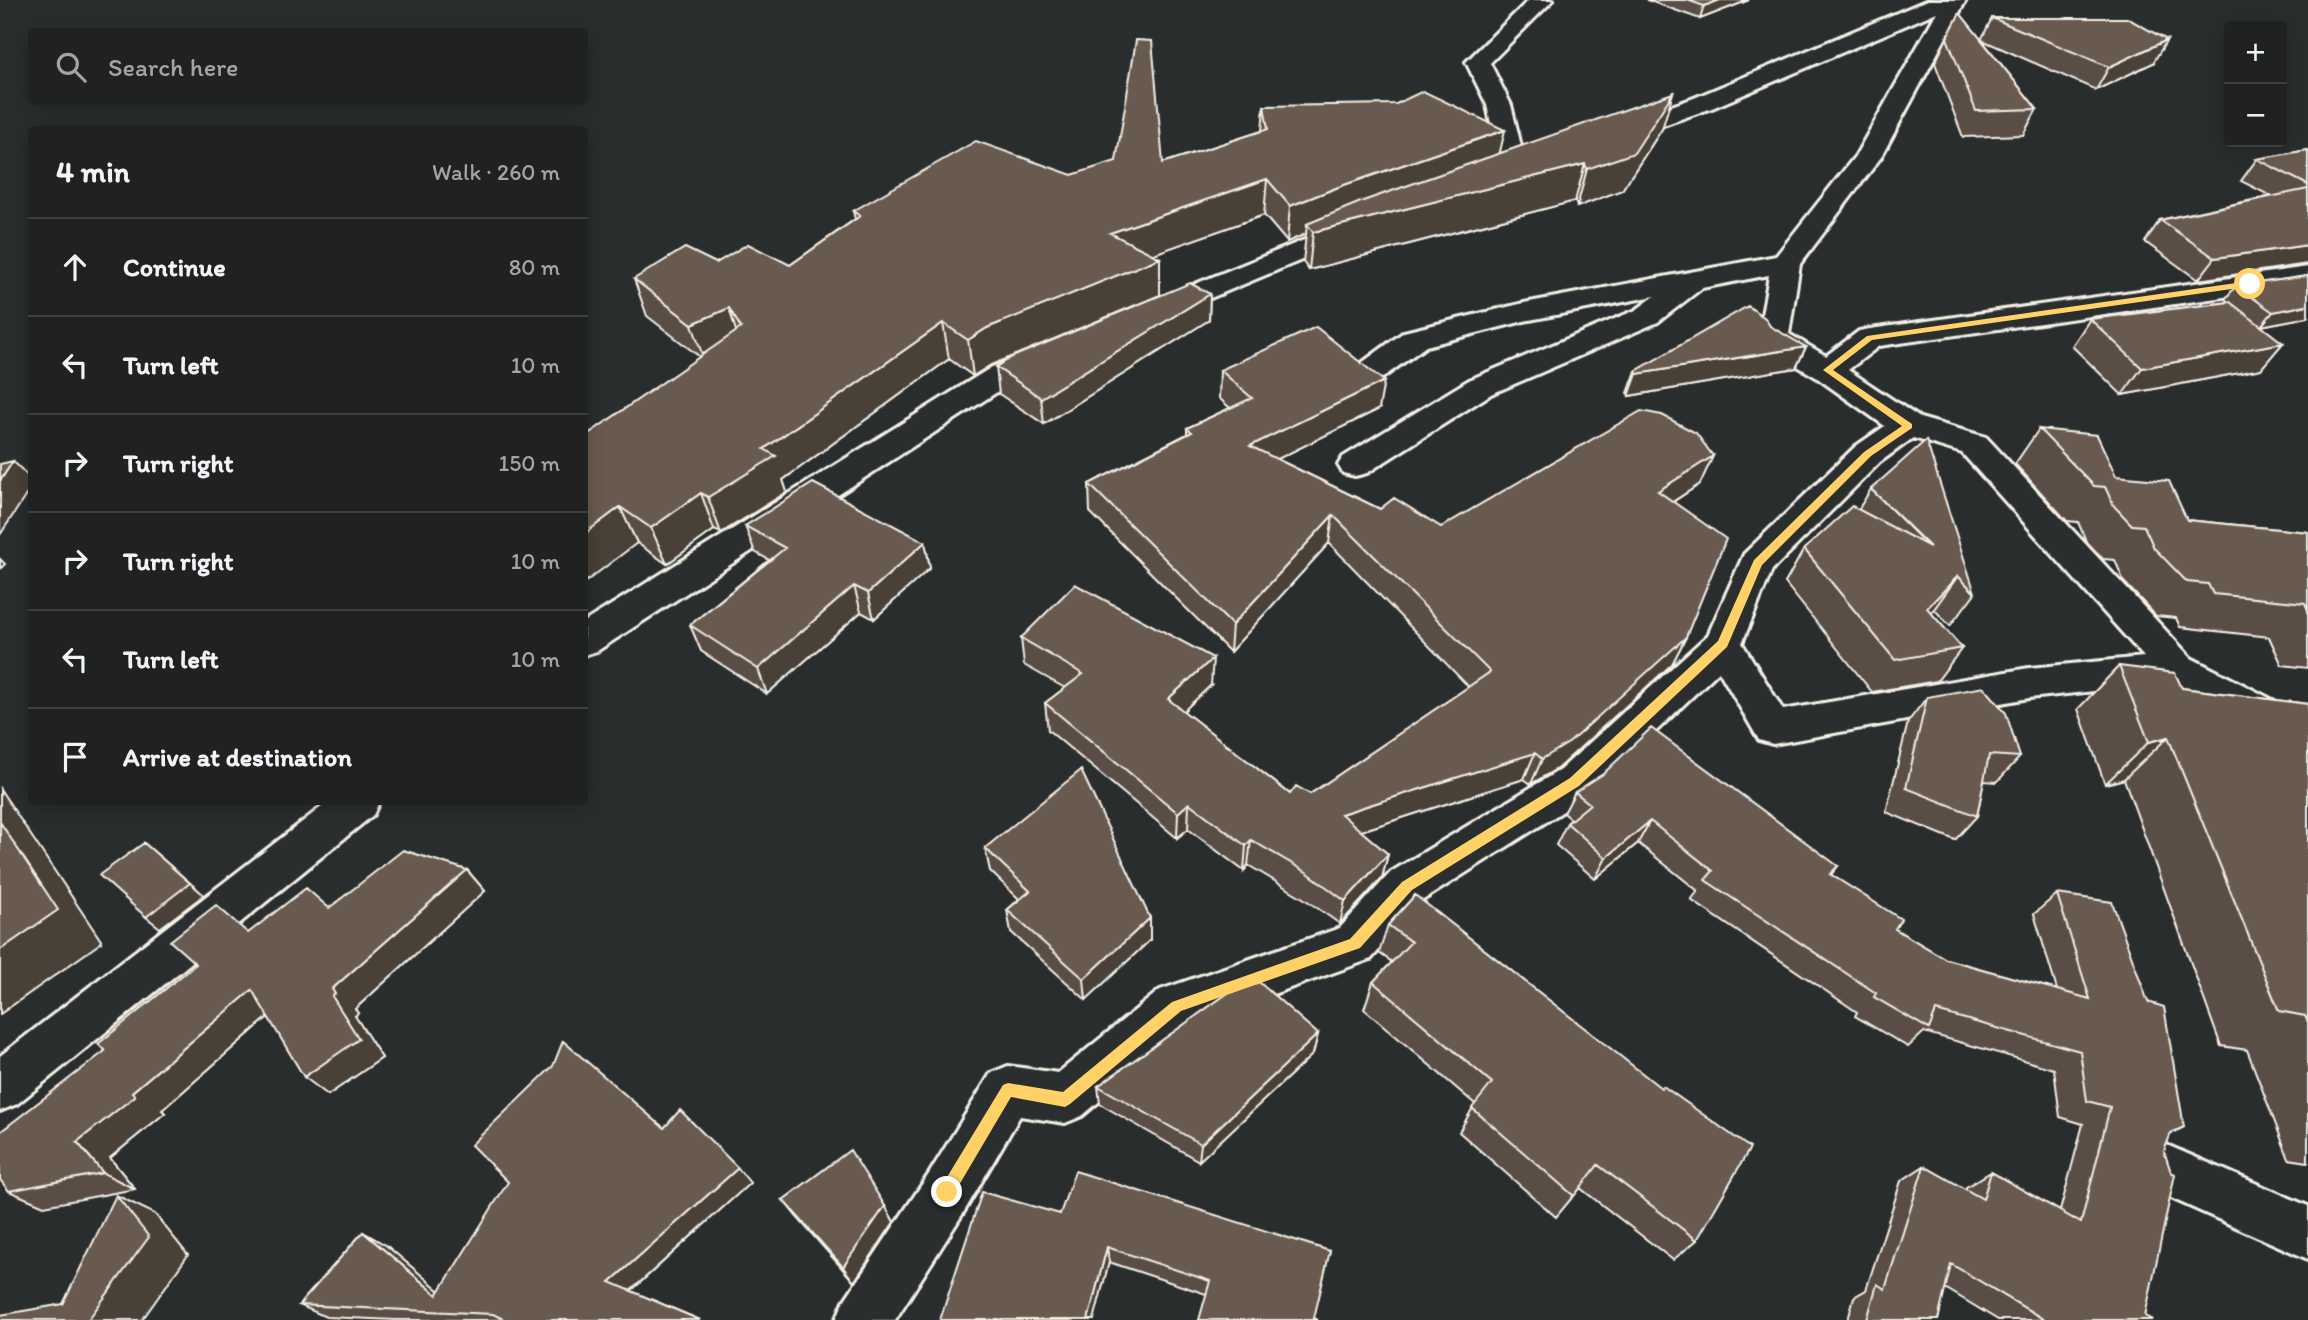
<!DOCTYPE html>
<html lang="en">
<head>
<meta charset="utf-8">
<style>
  body { margin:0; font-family:Itim,sans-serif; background:#2d2f2f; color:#f1f3f6 }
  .controls { position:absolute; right:21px; top:21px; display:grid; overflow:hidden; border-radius:7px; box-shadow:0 4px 18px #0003 }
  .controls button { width:63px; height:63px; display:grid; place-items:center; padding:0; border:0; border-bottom:2px solid #3d3f40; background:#202222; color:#f1f3f6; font:35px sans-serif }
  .stop { position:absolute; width:21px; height:21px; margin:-16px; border:5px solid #ffd166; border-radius:50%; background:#fff }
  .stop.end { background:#ffd166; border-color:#fff; box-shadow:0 2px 7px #0008 }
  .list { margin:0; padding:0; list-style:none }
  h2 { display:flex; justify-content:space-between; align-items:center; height:91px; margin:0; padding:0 28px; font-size:30px }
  h2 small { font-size:23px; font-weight:400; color:#a2a4a5 }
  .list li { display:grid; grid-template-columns:46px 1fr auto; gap:21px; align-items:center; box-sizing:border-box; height:98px; padding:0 28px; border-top:2px solid #3d3f40 }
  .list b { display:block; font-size:26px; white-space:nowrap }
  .list em { font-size:23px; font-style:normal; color:#a2a4a5 }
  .icon { flex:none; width:38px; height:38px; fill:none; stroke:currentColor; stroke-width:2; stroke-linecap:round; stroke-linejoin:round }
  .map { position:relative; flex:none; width:2308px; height:1320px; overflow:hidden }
  .search { position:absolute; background:#202222; box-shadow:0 4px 18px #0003; left:28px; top:28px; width:560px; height:77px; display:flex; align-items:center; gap:18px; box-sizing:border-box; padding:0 24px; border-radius:7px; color:#a2a4a5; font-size:26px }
  .panel { position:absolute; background:#202222; box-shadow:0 4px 18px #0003; left:28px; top:126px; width:560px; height:679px; border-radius:7px }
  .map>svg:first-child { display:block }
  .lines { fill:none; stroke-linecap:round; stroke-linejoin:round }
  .minor-casing { stroke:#f4f1e8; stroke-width:6 }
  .minor { fill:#2a2d2e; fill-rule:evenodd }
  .wall { fill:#5a4d45; stroke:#f4f1e8; stroke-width:2 }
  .shaded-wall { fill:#4a3f38; stroke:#f4f1e8; stroke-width:2 }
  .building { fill:#695a50; stroke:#f4f1e8; stroke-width:2 }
  .route { fill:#ffd166 }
</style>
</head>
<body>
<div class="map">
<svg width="2308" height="1320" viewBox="0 0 2308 1320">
  <rect width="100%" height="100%" fill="#2a2d2e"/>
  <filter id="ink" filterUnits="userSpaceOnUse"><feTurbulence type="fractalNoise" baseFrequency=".0143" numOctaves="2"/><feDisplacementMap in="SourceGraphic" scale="14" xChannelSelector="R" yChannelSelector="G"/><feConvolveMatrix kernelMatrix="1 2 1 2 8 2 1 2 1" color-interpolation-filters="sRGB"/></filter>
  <g filter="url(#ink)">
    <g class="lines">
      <g class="minor-casing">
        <path id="minor" d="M1529,0H1553L1490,63L1511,105L1527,171L1523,177L1514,179L1505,177L1501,171L1487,105L1466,62Z
          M1928,0H1966L1881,157L1800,264L1789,334L1826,356L1859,331L1870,329L2308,267V285L1879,346L1848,370L1920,418L1986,437L2191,658L2308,718V753L2294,749L2170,683L2029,698L1773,744L1759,740L1719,671L1590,794L1423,900L1371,959L1192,1023L1082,1116L1065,1123L1020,1116L965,1210L895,1320H836L844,1301L929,1174L991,1073L1008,1066L1058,1073L1160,990L1340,928L1391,872L1560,770L1708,635L1744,554L1856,446L1885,426L1816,377L1762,345L1758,338L1769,275L1702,288L1658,322L1491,394L1367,473L1355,476L1343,473L1338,465L1343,457L1469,380L1636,310L1655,296L1524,321L1426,346L1381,379L1370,382L1359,379L1354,372L1359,365L1404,332L1524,303L1776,256L1856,155L1937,12L1712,108L1618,141L1609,138L1605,133L1609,128L1694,98ZM1913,438L1962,453L2144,657L2029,668L1783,710L1742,643L1772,570L1880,462Z
          M1354,220L1364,222L1368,228L1364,234L1165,317L1154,320L1143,317L1139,311L1143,305Z
          M1043,347L1054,350L1059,357L1054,364L1014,381L597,651L584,655V622L992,367Z
          M328,802H379L373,815L17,1104L0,1111V1056Z
          M2162,1143L2308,1206V1259L2144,1186L2137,1168L2144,1150Z"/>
      </g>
      <use href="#minor" class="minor"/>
    </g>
    <path class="wall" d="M1647,0H1749L1700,19Z
      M1992,18L2153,63L2096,90L1982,40L2037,109L2023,135L1963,137L1935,63L1947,38L1981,40Z
      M1264,106L1500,153L1662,129L1622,190L1577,207L1575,201L1309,270L1303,262L1306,234L1287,242L1264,215L1152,254L1160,258V295L991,365L973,376L949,359L783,480L787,492L721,533L714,530L667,564L637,543L584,437L700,357L647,316L634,279L716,263L790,265L855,219L853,211L1072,175L1163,163L1262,131Z
      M2308,150V265L2198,280L2145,242L2160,220L2271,196L2241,181L2257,159Z
      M2308,276V317L2261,326V369L2122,395L2072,346L2090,319L2228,302L2225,299L2236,286Z
      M1210,294L1209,320L1044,424L999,394L996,367Z
      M1806,347L1796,368L1629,396L1628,393L1636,371Z
      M1220,370L1379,409L1277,459L1380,509L1441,527L1700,484L1673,502L1686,637L1672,664L1558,768L1531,784L1524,779L1361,831L1388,854L1382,878L1340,924L1303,898L1248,865L1244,871L1188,829L1177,838L1048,730L1045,703L1065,688L1024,665L1021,638L1211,685L1183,711L1290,794H1310L1469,687L1329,543L1230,652L1090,512L1089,484L1187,434V428L1230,408L1219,398Z
      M2039,429L2187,520L2308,532V668L2282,665L2269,637L2180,627L2176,618L2156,616L2124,582L2115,560L2103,559L2086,541L2078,522L2067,521L2015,464Z
      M1871,489L1975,593L1950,626L1934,609L1931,613L1962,648L1937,681L1872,692L1785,583L1804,549L1858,510Z
      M745,526L925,542L930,568L874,619L861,612L767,694L701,651L690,625L769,560L755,552Z
      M2119,666L2182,688L2308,704V1162L2289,1159L2247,1050L2221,1046L2124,779L2105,784L2078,709Z
      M1927,697L2020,757L1997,782L1984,781L1977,816L1955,840L1886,812L1908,722Z
      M1575,792L1838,866L1831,875L1895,929L1946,959L2057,990L2034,914L2057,894L2184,1127L2170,1134L2164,1151L2145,1316L2153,1320H1998L1945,1288L1938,1320H1848L1854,1297L1866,1290L1901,1181L1924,1166L1966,1190V1187L1991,1172L2060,1211L2083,1124L2060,1117L2054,1069L1924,1032L1908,1047L1855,1016L1857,1012L1691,900L1698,891L1638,843L1595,879L1556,845L1567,823L1571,819L1564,813Z
      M985,848L1150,918V940L1086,1000L1011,932L1007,910L1019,899L990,871Z
      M467,870L485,891L355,1009L358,1013L355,1016L382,1058L328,1095L268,1017L162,1110L165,1113L110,1158L135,1189L44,1206L9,1191L105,1051L249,933L329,908Z
      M1415,895L1697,1240L1673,1260L1580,1188L1556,1217L1459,1132L1475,1104L1364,1009L1373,982L1392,962L1379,953L1388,925Z
      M1318,1034L1313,1054L1199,1161L1100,1104L1098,1086Z
      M664,1128L750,1183L631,1291L700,1320H395L326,1317L299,1305L363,1232L387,1246L439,1291Z
      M783,1200L885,1206L894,1222L854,1282L796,1216Z
      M1060,1214L1330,1251L1206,1294L1109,1262Z"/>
    <path class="shaded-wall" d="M1720,0H1749L1700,19L1704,6Z
      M2167,40L2153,63L2096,90L2109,67Z
      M1673,93L1662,129L1622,190L1577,207L1587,169Z
      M1505,130L1497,165L1307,224L1306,234L1287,242L1290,206L1341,186Z
      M1585,164L1575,201L1309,270L1313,232Z
      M1267,179L1264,215L1111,269L1110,233Z
      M2308,245V264L2198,280L2215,258Z
      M1160,258V295L991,365L973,376L968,340L987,328Z
      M1210,294L1209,320L1044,424L1041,398Z
      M2308,305V317L2261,326L2273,312Z
      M729,308L740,344L704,360L692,324Z
      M943,323L949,359L783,480L787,492L721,533L708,497L764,449Z
      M2283,343L2261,369L2122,395L2142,368Z
      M1806,347L1796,368L1629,396L1637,374Z
      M1384,381L1379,409L1247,474L1250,446Z
      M1713,456L1700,484L1646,519L1658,491Z
      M13,461L32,480V486L0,535V481Z
      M701,493L714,530L667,564L651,528Z
      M620,507L637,543L584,583V534Z
      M1333,515L1329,543L1230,652L1232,625Z
      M925,542L930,568L874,619L868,593Z
      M0,559L5,564L0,569Z
      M1958,576L1934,609L1903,641L1927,608Z
      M854,586L861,612L767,694L758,669Z
      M1686,637L1672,664L1558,768L1531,784L1542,759Z
      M1213,658L1211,685L1168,726V699Z
      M2168,737L2124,779L2105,784L2149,742Z
      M1535,753L1524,779L1336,839L1341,814Z
      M0,789L102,942L0,1014Z
      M1189,803L1188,829L1177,838L1178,813Z
      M1650,821L1638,843L1595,879L1606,858Z
      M1251,840L1248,865L1244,871L1246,846Z
      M144,843L204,895L160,928L146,917Z
      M1388,854L1382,878L1340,924L1345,901Z
      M467,870L485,891L355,1009L358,1013L355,1016L382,1058L328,1095L304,1077L332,996V989Z
      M1150,918V940L1086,1000L1084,979Z
      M252,990L277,1009L162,1110L165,1113L110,1158L135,1189L103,1173L77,1142L132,1092Z
      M1318,1034L1313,1054L1199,1161L1201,1144Z
      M738,1168L750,1183L626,1295L610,1282Z
      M116,1195L155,1214L188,1255L142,1320H88Z
      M885,1206L894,1222L854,1282L843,1267Z
      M363,1232L387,1246L459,1307L437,1295Z
      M1107,1247L1109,1262L1094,1320H1088Z"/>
    <path class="building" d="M1687,0H1720L1704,6Z
      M1960,13L2037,109L1976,111L1947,38Z
      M1992,18H2127L2167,40L2109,67Z
      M1136,40L1152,41L1163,163L1268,129L1264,106L1396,104L1423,91L1505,130L1341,186L1290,206L1267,179L1110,233L1160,258L987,328L968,340L943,323L764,449L776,456L708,497L701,493L651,528L620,507L584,534V437L741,328L729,308L692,324L634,279L685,248L716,263L748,244L790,265L860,216L853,211L976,141L1072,175L1116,161Z
      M1673,93L1634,153L1587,169L1585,164L1313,232L1307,224L1363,201Z
      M2308,150V185L2257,159Z
      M2308,189V245L2215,258L2160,220Z
      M2308,276V305L2273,312L2236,286Z
      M1190,283L1210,294L1041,398L996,367L1012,357Z
      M2230,302L2283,343L2142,368L2090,319Z
      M1748,306L1765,318L1770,326L1806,347L1637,374L1636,371Z
      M1316,327L1384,381L1250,446L1380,509L1394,498L1441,527L1641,411L1662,415L1696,433L1713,456L1658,491L1726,539L1686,637L1570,742L1542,759L1535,753L1341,814L1388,854L1345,901L1308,873L1251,840L1246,846L1189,803L1178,813L1045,703L1083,674L1021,638L1075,584L1213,658L1168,699L1290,794L1296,786L1310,794L1490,672L1333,515L1232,625L1089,484L1192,432L1187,428L1252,398L1220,370Z
      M2039,429L2097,435L2116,476L2169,481L2187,520L2308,532V610L2305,603L2213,594L2208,584L2187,582L2154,548L2144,526L2132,525L2114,506L2105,487L2094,486Z
      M1926,440L1975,593L1958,576L1927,608L1962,648L1895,660L1804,549L1852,506L1930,547L1871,489Z
      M13,461L0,481V464Z
      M813,483L925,542L868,593L854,586L758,669L690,625L785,548L745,526Z
      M2119,666L2175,673L2182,688L2308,704V1022L2305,1016L2279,1011L2168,737L2149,742Z
      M1984,687L2006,713L2020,757L1989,755L1977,816L1906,788L1927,697Z
      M1651,728L1838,866L1830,874L1901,919L1895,929L1946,959L2090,999L2057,894L2112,902L2148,1002L2164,1007L2184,1127L2171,1133L2164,1151L2171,1172L2175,1174L2145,1316L2153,1320H2045L1951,1264L1938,1320H1867L1877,1284L1885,1289L1924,1166L1983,1199L1991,1172L2081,1223L2110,1107L2087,1101L2080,1051L1936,1011L1929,1029L1874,997L1876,993L1705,880L1713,871L1650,821L1606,858L1567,823L1590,804L1575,792L1603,774Z
      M1081,770L1150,918L1084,979L1007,910L1030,891L985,848Z
      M0,822L58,910L0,950Z
      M144,843L190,883L146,917L99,875Z
      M403,850L467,870L332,989L335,994L332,996L359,1039L304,1077L252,990L132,1092L135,1096L77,1142L103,1173L9,1191L0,1180V1132L105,1051L98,1044L196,964L170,941L216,905L248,933L306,888L329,908Z
      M1415,895L1661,1088L1663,1086L1750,1148L1697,1240L1598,1165L1574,1196L1472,1108L1492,1083L1373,982L1411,942L1388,925Z
      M1259,982L1318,1034L1201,1144L1098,1086L1228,993Z
      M563,1041L664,1128L680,1110L738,1168L610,1282L700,1320H505L493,1314L299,1305L363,1232L437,1295L508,1182L471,1145L553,1066Z
      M850,1150L885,1206L843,1267L783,1200Z
      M1075,1171L1330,1251L1314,1318L1318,1320H1199L1210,1281L1107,1247L1088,1320H940L982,1192L1060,1214Z
      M116,1195L149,1237L88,1320H0V1315L63,1304Z"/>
  </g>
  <path class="route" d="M2250,281L2253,286L1872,340L1833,370L1912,424V428L1871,456L1762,565L1727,647L1579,786L1412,890L1360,948L1181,1011L1070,1104L1065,1107L1011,1097L952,1197L947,1200L941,1197L939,1192L941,1187L1003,1085L1008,1083L1063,1092L1172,1002L1350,939L1402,882L1570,778L1718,641L1754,560L1864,452L1902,426L1823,370L1867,336Z"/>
</svg>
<div class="controls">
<button>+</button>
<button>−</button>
</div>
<div class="stop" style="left:2250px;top:284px"></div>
<div class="stop end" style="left:947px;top:1192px"></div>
<div class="search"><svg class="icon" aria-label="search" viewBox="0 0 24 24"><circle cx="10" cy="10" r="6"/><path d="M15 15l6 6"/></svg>Search here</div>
<section class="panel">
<h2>4 min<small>Walk · 260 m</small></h2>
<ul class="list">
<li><svg class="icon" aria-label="ahead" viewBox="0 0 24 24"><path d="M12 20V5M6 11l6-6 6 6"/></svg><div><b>Continue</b></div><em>80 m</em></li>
<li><svg class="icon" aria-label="left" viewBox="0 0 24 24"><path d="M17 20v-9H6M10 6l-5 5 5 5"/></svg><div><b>Turn left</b></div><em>10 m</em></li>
<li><svg class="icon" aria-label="right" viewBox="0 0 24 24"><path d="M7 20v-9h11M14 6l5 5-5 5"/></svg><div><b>Turn right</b></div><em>150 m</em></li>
<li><svg class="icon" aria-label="right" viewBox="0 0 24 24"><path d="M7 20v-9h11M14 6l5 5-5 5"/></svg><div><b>Turn right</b></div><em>10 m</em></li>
<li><svg class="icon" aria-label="left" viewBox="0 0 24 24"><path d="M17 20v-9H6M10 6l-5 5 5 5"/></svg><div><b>Turn left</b></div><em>10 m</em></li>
<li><svg class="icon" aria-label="arrive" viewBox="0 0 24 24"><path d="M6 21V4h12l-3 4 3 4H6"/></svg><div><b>Arrive at destination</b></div></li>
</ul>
</section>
</div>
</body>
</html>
